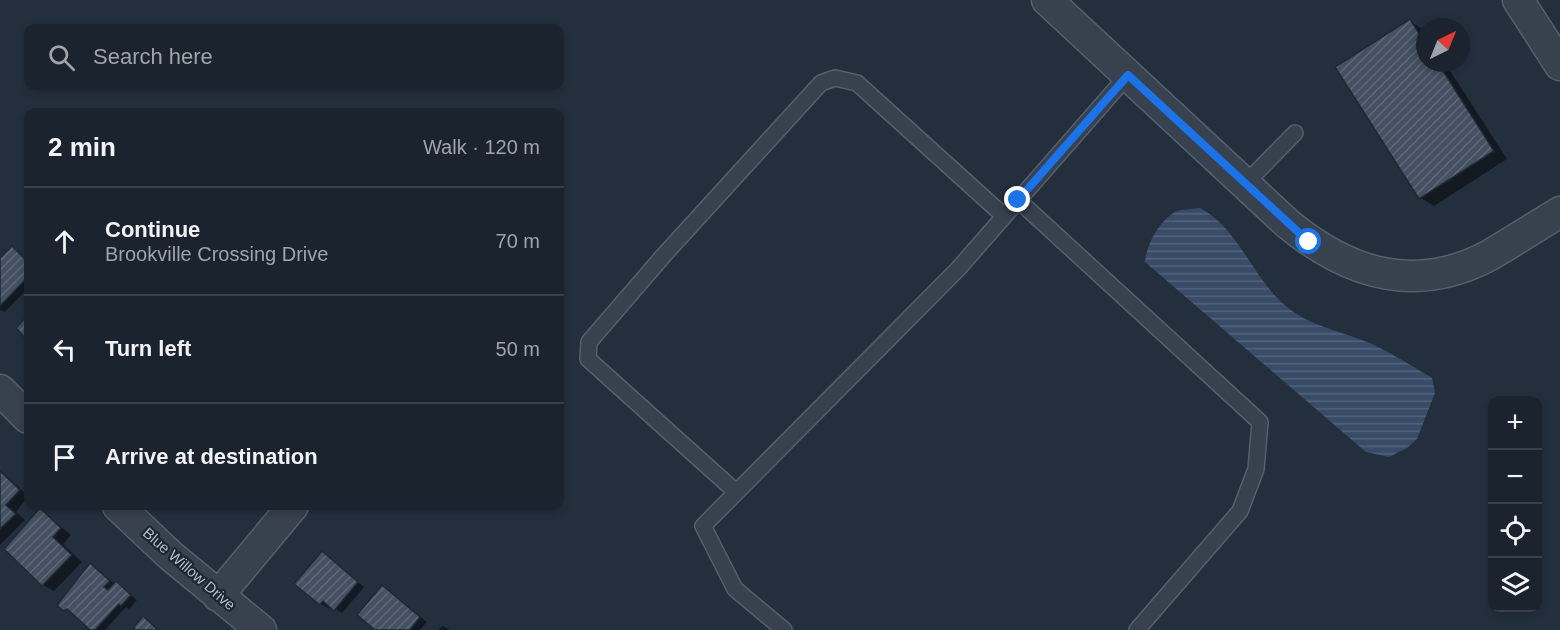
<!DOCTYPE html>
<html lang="en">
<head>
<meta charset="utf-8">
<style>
  body { margin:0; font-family:Arial,sans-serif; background:#282f3a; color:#f1f3f6 }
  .controls { position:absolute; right:18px; bottom:18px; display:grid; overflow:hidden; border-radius:12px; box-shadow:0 3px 9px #0003 }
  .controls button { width:54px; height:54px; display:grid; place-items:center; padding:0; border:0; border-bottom:2px solid #39404a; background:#1b232e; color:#f1f3f6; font:30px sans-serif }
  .compass { position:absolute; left:1416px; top:18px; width:54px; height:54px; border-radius:50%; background:#1b232e; box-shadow:0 3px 9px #0003; rotate:43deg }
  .stop { position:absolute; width:18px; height:18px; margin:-14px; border:4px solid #1a73e8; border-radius:50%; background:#fff }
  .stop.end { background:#1a73e8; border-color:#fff; box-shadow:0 2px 6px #0008 }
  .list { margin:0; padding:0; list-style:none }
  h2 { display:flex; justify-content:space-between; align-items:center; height:78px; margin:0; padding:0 24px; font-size:26px }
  h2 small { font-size:20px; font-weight:400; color:#a0a4aa }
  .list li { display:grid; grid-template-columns:39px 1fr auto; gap:18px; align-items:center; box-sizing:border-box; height:108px; padding:0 24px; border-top:2px solid #39404a }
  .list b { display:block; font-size:22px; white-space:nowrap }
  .list p { margin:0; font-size:20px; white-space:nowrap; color:#a0a4aa }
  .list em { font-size:20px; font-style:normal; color:#a0a4aa }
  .icon { flex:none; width:33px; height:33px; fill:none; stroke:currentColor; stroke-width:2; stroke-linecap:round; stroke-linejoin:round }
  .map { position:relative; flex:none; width:1560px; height:630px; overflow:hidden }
  .search { position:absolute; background:#1b232e; box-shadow:0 3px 9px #0003; left:24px; top:24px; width:540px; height:66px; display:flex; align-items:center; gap:15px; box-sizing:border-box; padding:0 21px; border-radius:12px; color:#a0a4aa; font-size:22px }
  .panel { position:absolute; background:#1b232e; box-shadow:0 3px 9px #0003; left:24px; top:108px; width:540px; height:402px; border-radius:12px }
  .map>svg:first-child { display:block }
  .water { fill:url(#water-rules) }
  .shadow { fill:#0007 }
  .building { fill:url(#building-hatch); stroke:#1f2835; stroke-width:1.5 }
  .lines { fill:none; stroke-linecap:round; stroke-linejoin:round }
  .lane-casing { stroke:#565f6c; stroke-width:18 }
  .street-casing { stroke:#565f6c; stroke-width:33 }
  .lane { stroke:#38414e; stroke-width:15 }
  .street { stroke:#38414e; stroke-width:30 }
  .route { stroke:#1a73e8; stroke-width:8 }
  .labels { text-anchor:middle; stroke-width:4.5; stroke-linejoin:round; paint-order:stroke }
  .street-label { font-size:15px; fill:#b4bcc9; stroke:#1d2633 }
</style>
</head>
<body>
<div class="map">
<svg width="1560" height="630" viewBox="0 0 1560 630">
  <defs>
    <pattern id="water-rules" width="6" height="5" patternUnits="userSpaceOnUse" patternTransform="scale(1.5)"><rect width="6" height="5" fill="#394c67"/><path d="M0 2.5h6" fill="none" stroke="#53647b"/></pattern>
    <pattern id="building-hatch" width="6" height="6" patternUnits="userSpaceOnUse" patternTransform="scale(1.5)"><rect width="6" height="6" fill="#455162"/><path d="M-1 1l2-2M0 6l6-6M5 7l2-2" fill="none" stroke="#5d6877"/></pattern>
  </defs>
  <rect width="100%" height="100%" fill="#242f3e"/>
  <path class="water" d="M1200,208C1242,230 1254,286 1295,313C1318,328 1347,333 1372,344C1393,354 1412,366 1432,378L1435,393L1417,439L1407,448L1389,457L1366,452L1145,262C1146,246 1159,221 1175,212C1181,209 1193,209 1200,208Z"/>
  <path class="shadow" d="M1410,21L1425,31V63H1445L1507,159L1434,206L1421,198Z
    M12,248L28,261V288L5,312L0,310V260Z
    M0,470L28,496L16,512L25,520L0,545Z
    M40,510L71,535L63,544L82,562L54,591L43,585L6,549Z
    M322,553L364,587L342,613L330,605L328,608L321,604L296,584Z
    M90,565L137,600L129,609L126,607L105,630H92L73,613L64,609L59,603Z
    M382,587L427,622L420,630H377Z
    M443,626L450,630H438Z"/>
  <path class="building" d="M1410,19L1425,43V63H1438L1494,151L1419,199L1335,67Z
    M12,246L28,262V277L0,306V258Z
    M28,315V341L16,328Z
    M0,471L20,490L6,505L16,514L0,529Z
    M40,508L61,528L53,537L72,555L42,586L4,549Z
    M322,551L358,582L334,611L323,601L320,605L294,584Z
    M90,563L110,581L104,587L108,590L116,581L131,595L121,606L119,604L95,630H90L67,609L63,611L57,605Z
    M382,585L420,617L410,630H375L357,615Z
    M143,616L157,629L156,630H135L134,627Z"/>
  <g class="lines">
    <g class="lane-casing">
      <path id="lane" d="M1245,184L1295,133
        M1018,200L1260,422L1256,469L1240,511L1137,630
        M736,492L588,359L589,342L664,255L821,83L835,78L857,83L1004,216
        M784,630L735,589L703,526L958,269L1128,75"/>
    </g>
    <g class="street-casing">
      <path id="street" d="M1047,0L1288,224C1349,274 1416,295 1490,255C1514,241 1537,226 1560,212
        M1518,0L1560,65
        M0,390L28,418
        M118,506L171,556L261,630
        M218,596L293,506"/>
    </g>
    <use href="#lane" class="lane"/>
    <use href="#street" class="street"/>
  </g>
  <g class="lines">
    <path class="route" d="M1018,200L1128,75L1309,242"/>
  </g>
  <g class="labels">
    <g class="street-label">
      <text transform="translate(189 569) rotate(41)" y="5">Blue Willow Drive</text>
    </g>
  </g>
</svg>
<div class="controls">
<button>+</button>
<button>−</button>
<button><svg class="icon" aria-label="locate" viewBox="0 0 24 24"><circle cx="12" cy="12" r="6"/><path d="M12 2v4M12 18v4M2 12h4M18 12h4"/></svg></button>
<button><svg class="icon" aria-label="layers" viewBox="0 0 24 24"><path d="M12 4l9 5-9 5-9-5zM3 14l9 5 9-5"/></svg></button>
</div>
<svg class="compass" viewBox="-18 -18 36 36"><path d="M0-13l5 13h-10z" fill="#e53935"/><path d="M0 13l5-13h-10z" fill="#a0a4aa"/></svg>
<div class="stop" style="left:1309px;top:242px"></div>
<div class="stop end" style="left:1018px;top:200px"></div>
<div class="search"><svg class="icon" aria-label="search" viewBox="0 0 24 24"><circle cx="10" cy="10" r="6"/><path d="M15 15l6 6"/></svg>Search here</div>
<section class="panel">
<h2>2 min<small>Walk · 120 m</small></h2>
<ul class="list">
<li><svg class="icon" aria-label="ahead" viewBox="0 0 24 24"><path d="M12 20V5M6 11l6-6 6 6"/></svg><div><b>Continue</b><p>Brookville Crossing Drive</p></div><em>70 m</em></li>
<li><svg class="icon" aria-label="left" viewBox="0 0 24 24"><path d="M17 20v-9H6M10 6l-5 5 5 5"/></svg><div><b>Turn left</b></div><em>50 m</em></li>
<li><svg class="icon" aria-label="arrive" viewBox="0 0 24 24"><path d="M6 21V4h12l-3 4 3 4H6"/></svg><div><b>Arrive at destination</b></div></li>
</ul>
</section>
</div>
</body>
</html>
